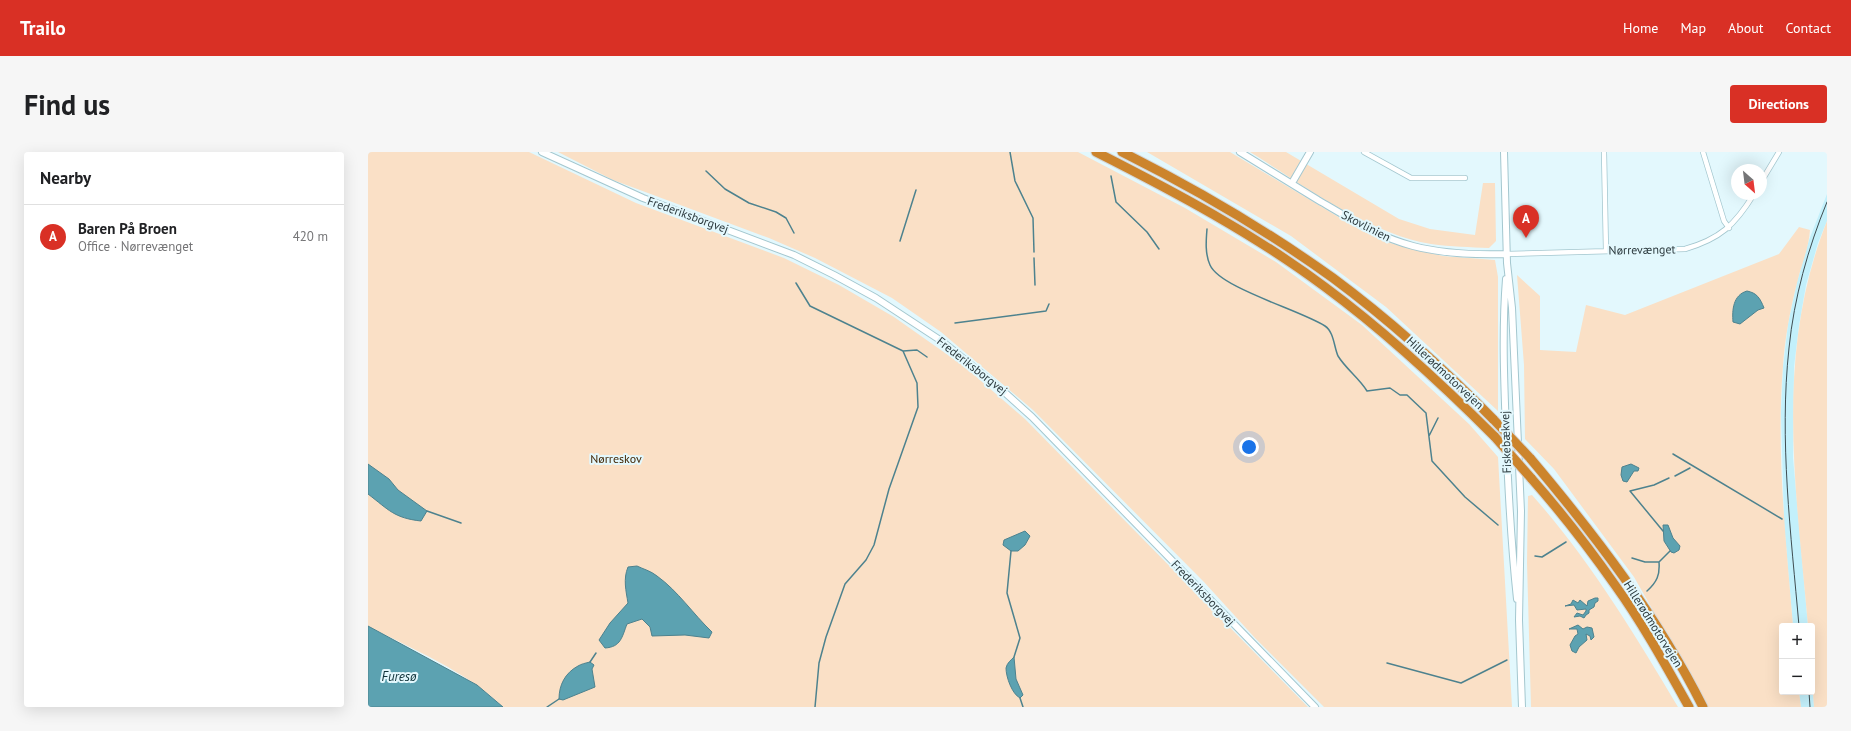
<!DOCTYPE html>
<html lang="en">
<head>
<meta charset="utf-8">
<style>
  body { margin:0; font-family:"PT Sans",sans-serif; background:#f6f6f6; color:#202124 }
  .controls { position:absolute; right:12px; bottom:12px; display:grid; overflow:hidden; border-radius:4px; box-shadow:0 4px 16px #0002 }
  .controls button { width:36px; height:36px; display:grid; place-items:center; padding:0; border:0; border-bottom:1px solid #e0e0e0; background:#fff; color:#202124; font:20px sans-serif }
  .compass { position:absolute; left:1363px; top:12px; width:36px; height:36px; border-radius:50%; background:#fff; box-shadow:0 4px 16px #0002; rotate:152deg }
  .you { position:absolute; left:881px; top:295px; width:14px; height:14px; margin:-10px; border:3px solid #fff; border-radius:50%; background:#1a73e8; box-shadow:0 0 0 6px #1a73e833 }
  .badge { display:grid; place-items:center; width:26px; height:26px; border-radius:50%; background:#d93025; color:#fff; font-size:13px; font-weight:700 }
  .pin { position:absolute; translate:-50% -33px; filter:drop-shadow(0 1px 2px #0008) }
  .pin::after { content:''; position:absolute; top:21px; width:14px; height:12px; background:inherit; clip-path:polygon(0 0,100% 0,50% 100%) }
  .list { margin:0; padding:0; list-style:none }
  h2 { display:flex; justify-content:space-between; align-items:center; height:52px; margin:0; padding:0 16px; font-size:17px }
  h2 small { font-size:13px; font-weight:400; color:#757577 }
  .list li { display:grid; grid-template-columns:26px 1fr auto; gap:12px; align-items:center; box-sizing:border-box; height:64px; padding:0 16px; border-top:1px solid #e0e0e0 }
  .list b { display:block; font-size:15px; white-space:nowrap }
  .list p { margin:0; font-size:13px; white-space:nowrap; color:#757577 }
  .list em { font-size:13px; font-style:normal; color:#757577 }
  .map { position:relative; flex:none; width:1459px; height:555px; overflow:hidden; border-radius:4px }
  header { display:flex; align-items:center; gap:24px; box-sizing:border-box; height:56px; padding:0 20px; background:#d93025; color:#fff }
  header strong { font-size:19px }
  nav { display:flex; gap:22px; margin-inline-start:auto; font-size:14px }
  .intro { display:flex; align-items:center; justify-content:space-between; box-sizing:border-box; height:96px; padding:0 24px }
  h1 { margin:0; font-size:28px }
  .button { padding:10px 18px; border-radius:4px; background:#d93025; color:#fff; font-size:14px; font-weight:700 }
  main { display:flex; gap:24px; padding:0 24px }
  aside { flex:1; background:#fff; border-radius:4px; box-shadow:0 4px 16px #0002 }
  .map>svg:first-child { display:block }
  .built { fill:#c3f0fb }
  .green { fill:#fae0c6 }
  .water { fill:#5ca2b1; stroke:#4d828e }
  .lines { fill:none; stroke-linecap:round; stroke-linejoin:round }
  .stream { stroke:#4d828e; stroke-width:1.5 }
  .minor-casing { stroke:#a4c7cf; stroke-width:6 }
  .tertiary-casing { stroke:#a4c7cf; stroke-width:8 }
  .motorway-casing { stroke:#d5d7d8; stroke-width:11 }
  .minor { stroke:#fff; stroke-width:4.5 }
  .tertiary { stroke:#fff; stroke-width:6 }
  .motorway { stroke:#cc842c; stroke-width:9 }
  .tram { stroke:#3f4d51; stroke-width:1 }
  .motorway-bridge-casing { stroke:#d5d7d8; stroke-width:11; stroke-linecap:butt }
  .motorway-bridge { stroke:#cc842c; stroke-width:9 }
  .labels { text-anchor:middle; stroke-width:4; stroke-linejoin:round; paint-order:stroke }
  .street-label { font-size:12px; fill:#2b393d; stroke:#e3f8fd }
  .park-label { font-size:12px; fill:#422604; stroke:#e3f8fd }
  .water-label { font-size:13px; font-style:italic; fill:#10333a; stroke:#e3f8fd }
</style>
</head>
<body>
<header>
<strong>Trailo</strong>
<nav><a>Home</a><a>Map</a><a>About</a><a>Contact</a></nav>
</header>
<div class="intro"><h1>Find us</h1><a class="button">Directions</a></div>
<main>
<aside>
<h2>Nearby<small></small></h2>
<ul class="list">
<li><span class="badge">A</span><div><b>Baren På Broen</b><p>Office · Nørrevænget</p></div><em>420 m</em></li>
</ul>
</aside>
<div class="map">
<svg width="1459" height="555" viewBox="0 0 1459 555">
  <rect width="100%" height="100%" fill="#e3f8fd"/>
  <path class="built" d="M1459,42V69L1450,91L1438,133L1431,174L1426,215L1425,306L1440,474H1425L1416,371L1413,261L1415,215L1420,172L1429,130L1441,88Z
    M1444,528L1446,555H1433L1431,540H1444Z"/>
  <path class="green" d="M0,0H161L268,51L416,106L471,133L526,165L597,215L657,267L940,555H135C98,519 46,498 0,474Z
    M190,0H710L817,56L908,110L994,173L1101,272L1130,305L1144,555H956L887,486L836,430L665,258L573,180L524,146L447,106L401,86L245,28Z
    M779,0H862L994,79L1022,91L1075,104L1127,108L1130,125V259L1018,155L923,84Z
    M882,0H918L1031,67L1062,77L1107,83L1115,31H1127L1128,89L1121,96C1102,95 1083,95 1063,92C999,81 937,34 882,0Z
    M1459,69V555H1446L1444,528V474H1440C1428,336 1406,202 1459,69Z
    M1431,75L1442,78C1441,96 1433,113 1429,131C1422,158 1417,186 1415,214C1408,300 1418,388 1425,474H1414V540H1431L1433,555H1340L1266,425L1186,317L1157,287L1156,213L1149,123L1172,144V198L1208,200L1218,153L1257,163L1411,102Z
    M1164,343C1221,407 1266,481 1310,555H1163L1159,411L1160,344Z"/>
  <path class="water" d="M1379,139C1389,141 1392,146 1396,156L1390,158L1372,172L1365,170C1364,158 1365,143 1379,139Z
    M0,312L21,327L30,338L59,359L53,369C26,366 21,358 0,342Z
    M1263,312L1271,316L1270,319H1266L1259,330L1255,329L1253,323L1254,315Z
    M1295,373H1300L1305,386L1312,394L1311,398L1306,401L1303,400L1296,389Z
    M657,379L662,384L657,393L650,399H643L635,393L636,388Z
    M269,414C275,417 283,419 289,424C310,439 325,462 344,480L341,486L317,483L284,484L282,475L274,467L259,472C254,485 253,495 237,496L231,488L242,471L260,451C258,439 255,427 260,415Z
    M1227,446H1230V449L1227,451L1226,455L1221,458V461L1218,463L1216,466L1212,464L1206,465L1209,461L1215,463L1218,459V457L1209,458L1206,453L1197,454L1203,452L1205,448L1210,451L1212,448L1219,454L1220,449Z
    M1210,473L1215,477L1219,475L1224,476L1226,485L1223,488L1222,484L1218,482L1219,488L1211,495L1208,501L1204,499L1202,493L1207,484L1210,482L1209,477H1201Z
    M0,474L109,533L135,555H0Z
    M646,505L648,527L655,543L652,546C644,542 638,525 638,516C639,511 643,508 646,505Z
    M222,510L226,513L224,517L227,535L195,548L191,547C191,533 197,521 210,514C213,512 218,511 222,510Z"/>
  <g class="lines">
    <path class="stream" d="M642,0L647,29L665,66L666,100
      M338,19L357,37L381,51L408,60L418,66L426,81
      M743,24L748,50L779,80L791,97
      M839,77C838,89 837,102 842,113C852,136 932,158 957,174C966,180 966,195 970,204C978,217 991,226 999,239L1022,236L1032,243H1039L1058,261L1064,309L1097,345L1130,373
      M532,89L548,38
      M666,106L667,133
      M428,131L442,154L535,199
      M587,171L678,159L681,152
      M1061,284L1070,266
      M1305,302L1414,367
      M1307,324L1322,316
      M59,359L93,371
      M1295,379L1262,339L1286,333L1301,326
      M643,399L639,441L652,486L646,505
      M1167,404L1174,405L1198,390
      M1264,406L1277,410H1291L1302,399
      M1279,439C1289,430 1292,423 1291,410
      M222,510L228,501
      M1019,511L1093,531L1139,508
      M652,546L655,555
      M179,555L191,547
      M447,555L451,511L458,485L477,432L498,408L506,393L521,337L550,255L549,231L535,199L549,198L559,205"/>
    <g class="minor-casing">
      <path id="minor" d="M996,0L1043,26H1097
        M1236,0L1238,99
        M1335,0L1356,69L1361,76
        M1393,30L1411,0
        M1139,102L1317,97C1352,87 1367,73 1386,42"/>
    </g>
    <g class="tertiary-casing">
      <path id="tertiary" d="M174,0L275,46L426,103L466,123L508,146L575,190L634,238L664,265L947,555
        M872,0C898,16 924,32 950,48C981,66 1010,85 1045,94C1076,102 1107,103 1139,102
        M1136,0L1139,111L1144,156L1153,359L1151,468L1154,555
        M924,31L942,0
        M1138,127C1134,177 1136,228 1138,279C1140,335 1143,391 1149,447"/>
    </g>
    <g class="motorway-casing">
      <path id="motorway" d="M728,0C807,40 886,82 957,135C1018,180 1073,231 1127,285
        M754,0C828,37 898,78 965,126C1023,169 1076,217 1126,268
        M1162,306C1227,383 1290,465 1335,555
        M1163,326C1193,360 1221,396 1247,433C1275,472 1298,514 1321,555"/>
    </g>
    <use href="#minor" class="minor"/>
    <use href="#tertiary" class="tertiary"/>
    <use href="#motorway" class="motorway"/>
    <path class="tram" d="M1431,474C1423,382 1411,288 1421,196C1426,146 1440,96 1459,50
      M1441,540L1442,555"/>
    <g class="motorway-bridge-casing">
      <path id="motorway-bridge" d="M1126,268L1162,306
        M1127,285L1163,326"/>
    </g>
    <use href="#motorway-bridge" class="motorway-bridge"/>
  </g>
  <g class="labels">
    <g class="street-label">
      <text transform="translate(320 63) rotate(20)" y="4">Frederiksborgvej</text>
      <text transform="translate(998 74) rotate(27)" y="4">Skovlinien</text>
      <text transform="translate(1274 98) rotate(-1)" y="4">Nørrevænget</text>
      <text transform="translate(604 214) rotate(38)" y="4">Frederiksborgvej</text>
      <text transform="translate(1077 221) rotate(43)" y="4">Hillerødmotorvejen</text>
      <text transform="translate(1138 290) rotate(-92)" y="4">Fiskebækvej</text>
      <text transform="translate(835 441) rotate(46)" y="4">Frederiksborgvej</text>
      <text transform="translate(1285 472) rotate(58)" y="4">Hillerødmotorvejen</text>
    </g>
    <g class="park-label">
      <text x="248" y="311">Nørreskov</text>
    </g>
    <g class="water-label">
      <text x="31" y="529">Furesø</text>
    </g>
  </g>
</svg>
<div class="controls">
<button>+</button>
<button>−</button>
</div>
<svg class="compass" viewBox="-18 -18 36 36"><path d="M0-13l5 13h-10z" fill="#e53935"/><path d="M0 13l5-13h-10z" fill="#757577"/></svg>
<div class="you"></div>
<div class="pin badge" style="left:1158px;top:86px">A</div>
</div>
</main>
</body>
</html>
